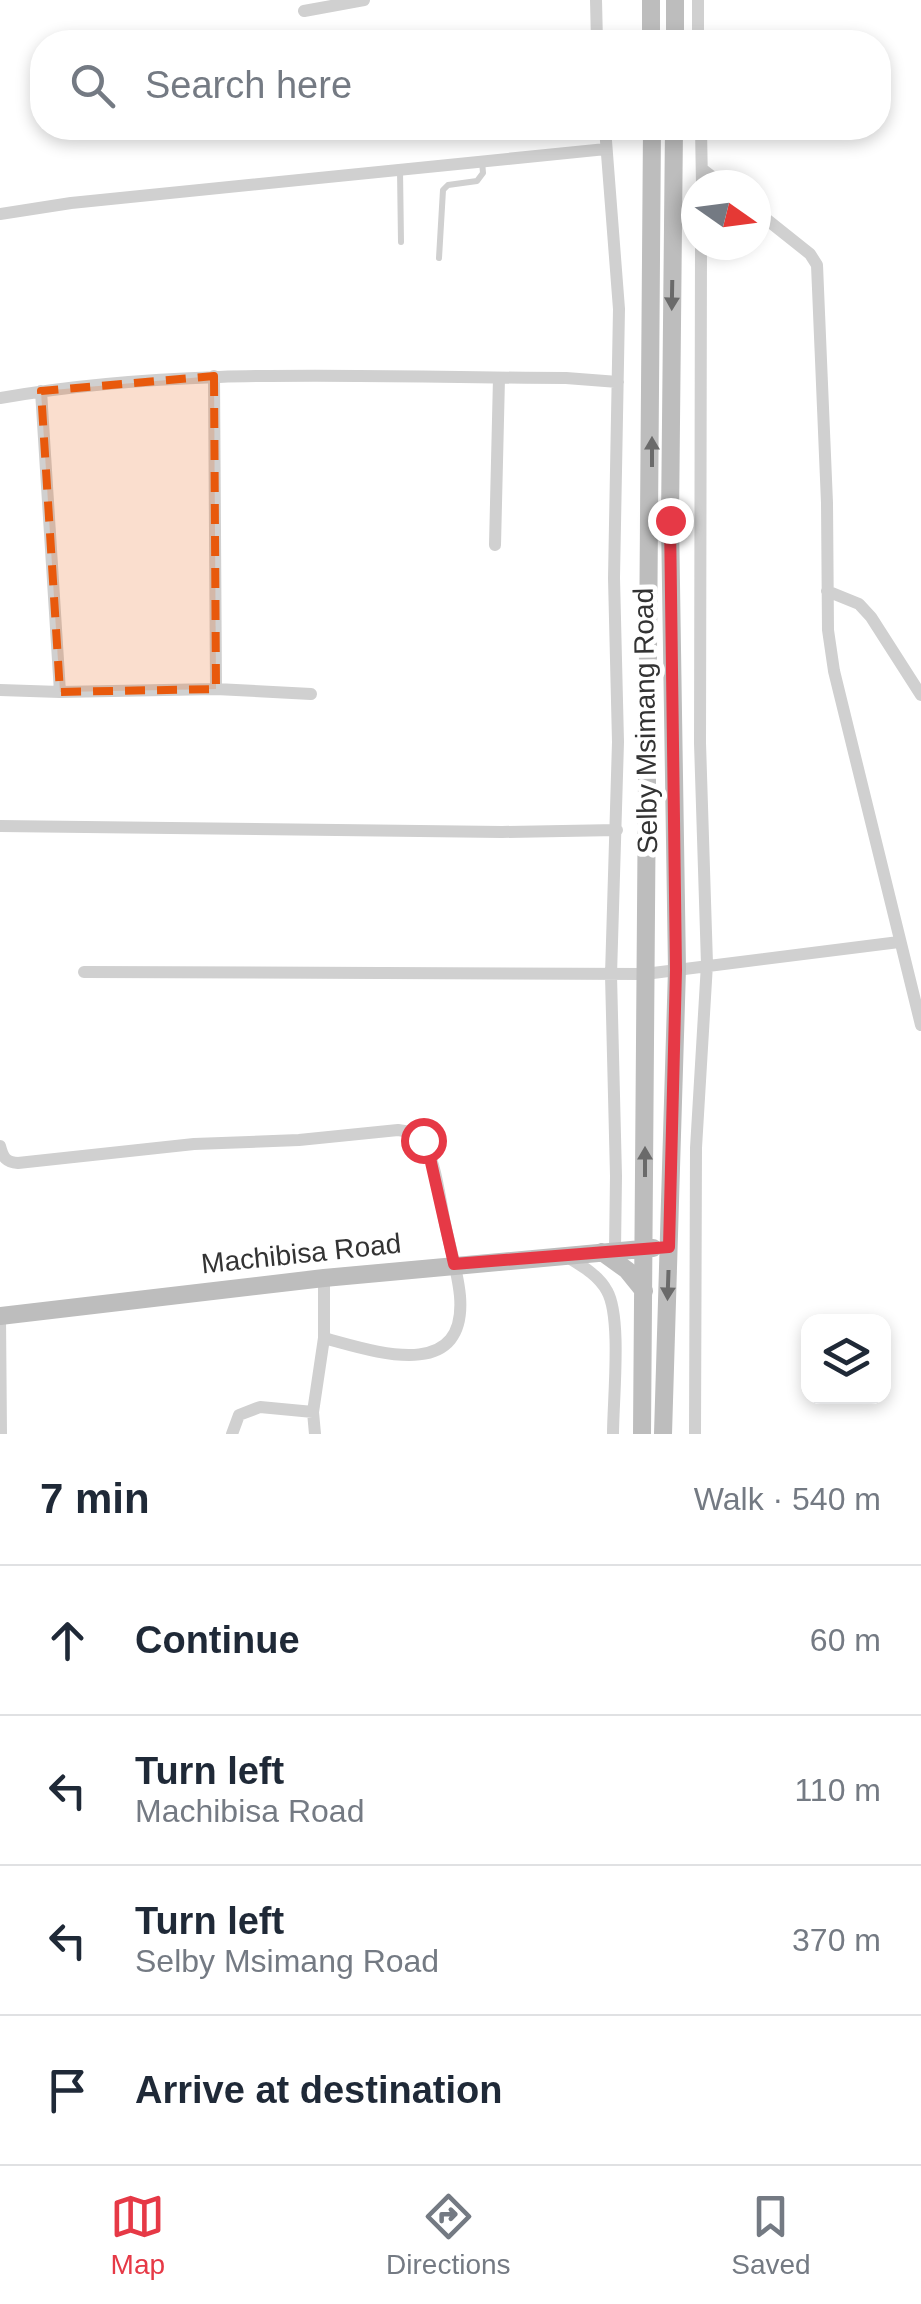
<!DOCTYPE html>
<html lang="en">
<head>
<meta charset="utf-8">
<style>
  body { margin:0; font-family:Helvetica,sans-serif; background:#f6f6f7; color:#1f2937 }
  .controls { position:absolute; right:30px; bottom:30px; display:grid; overflow:hidden; border-radius:20px; box-shadow:0 5px 15px #0003 }
  .controls button { width:90px; height:90px; display:grid; place-items:center; padding:0; border:0; border-bottom:2px solid #e0e1e3; background:#fff; color:#1f2937; font:50px sans-serif }
  .compass { position:absolute; left:681px; top:170px; width:90px; height:90px; border-radius:50%; background:#fff; box-shadow:0 5px 15px #0003; rotate:104deg }
  .stop { position:absolute; width:30px; height:30px; margin:-22px; border:8px solid #e63946; border-radius:50%; background:#fff }
  .stop.end { background:#e63946; border-color:#fff; box-shadow:0 2px 10px #0008 }
  .list { margin:0; padding:0; list-style:none }
  h2 { display:flex; justify-content:space-between; align-items:center; height:130px; margin:0; padding:0 40px; font-size:42px }
  h2 small { font-size:32px; font-weight:400; color:#747a83 }
  .list li { display:grid; grid-template-columns:65px 1fr auto; gap:30px; align-items:center; box-sizing:border-box; height:150px; padding:0 40px; border-top:2px solid #e0e1e3 }
  .list b { display:block; font-size:38px; white-space:nowrap }
  .list p { margin:0; font-size:32px; white-space:nowrap; color:#747a83 }
  .list em { font-size:32px; font-style:normal; color:#747a83 }
  .icon { flex:none; width:55px; height:55px; fill:none; stroke:currentColor; stroke-width:2; stroke-linecap:round; stroke-linejoin:round }
  .map { position:relative; flex:none; width:921px; height:1434px; overflow:hidden }
  .search { position:absolute; background:#fff; box-shadow:0 5px 15px #0003; left:30px; right:30px; top:30px; height:110px; display:flex; align-items:center; gap:25px; box-sizing:border-box; padding:0 35px; border-radius:40px; color:#747a83; font-size:38px }
  .sheet { height:730px; background:#fff }
  nav { display:flex; justify-content:space-around; align-items:center; box-sizing:border-box; height:140px; border-top:2px solid #e0e1e3; background:#fff; font-size:28px; color:#747a83 }
  nav a { display:grid; justify-items:center; gap:5px }
  nav .on { color:#e63946 }
  .map>svg:first-child { display:block }
  .lines { fill:none; stroke-linecap:round; stroke-linejoin:round }
  .lane { stroke:#d0d0d0; stroke-width:6 }
  .street { stroke:#d0d0d0; stroke-width:12 }
  .secondary { stroke:#bdbdbd; stroke-width:18 }
  .oneway { fill:#6a6a6a }
  .route { stroke:#e63946; stroke-width:12 }
  .marked { fill:#e8590c; fill-opacity:0.2; stroke:#e8590c; stroke-width:8; stroke-dasharray:20 12; stroke-linejoin:round }
  .labels { text-anchor:middle; stroke-width:10; stroke-linejoin:round; paint-order:stroke }
  .street-label { font-size:28px; fill:#333; stroke:#fff }
</style>
</head>
<body>
<div class="map">
<svg width="921" height="1434" viewBox="0 0 921 1434">
  <rect width="100%" height="100%" fill="#fff"/>
  <g class="lines">
    <path class="lane" d="M400,170L401,242
      M439,258L443,190L448,185L477,181L483,173L482,161"/>
    <path class="street" d="M596,0L597,42
      M304,11L364,0
      M698,42V0
      M605,128L619,309L614,578L618,742L611,975L616,1176L615,1250
      M701,128L702,185
      M702,169L723,185
      M756,211L810,254L817,265L827,503L828,630L834,671L921,1025
      M0,214L71,203L606,149
      M214,376L216,689
      M41,391L60,692
      M0,398C186,365 377,378 566,378L618,382
      M495,545L499,378
      M827,591L859,604L871,617L921,695
      M0,690L60,692L216,689L311,694
      M0,826L502,832L617,830
      M84,972L645,974L899,942
      M0,1146C3,1158 6,1162 18,1163L194,1144L299,1140L398,1130L417,1133C437,1156 439,1199 446,1228C451,1251 458,1274 460,1296C467,1384 373,1351 324,1338
      M564,1255C580,1265 598,1274 607,1291C622,1317 613,1400 613,1434
      M0,1316L1,1434
      M232,1434L239,1415L260,1407L313,1412
      M315,1434L313,1412L324,1338V1278
      M695,1434L696,1148L707,964L700,743L701,245"/>
    <path class="secondary" d="M651,0V42
      M675,42V0
      M602,1252L627,1270L644,1291
      M0,1316L324,1278L653,1248
      M642,1434L652,128
      M663,1434L677,969L670,520L674,128"/>
  </g>
  <defs><path id="oneway-solid" d="M-6-.8H1V-3.2L6.5 0L1 3.2V.8H-6Z" transform="scale(2.5)"/></defs>
  <g class="oneway">
    <use href="#oneway-solid" transform="translate(672 295) rotate(91)"/>
    <use href="#oneway-solid" transform="translate(652 452) rotate(-90)"/>
    <use href="#oneway-solid" transform="translate(645 1162) rotate(-90)"/>
    <use href="#oneway-solid" transform="translate(668 1285) rotate(92)"/>
  </g>
  <g class="lines">
    <path class="route" d="M423,1140L430,1158L454,1264L669,1247L676,970L670,520"/>
  </g>
  <path class="marked" d="M214,376L216,689L60,692L41,391Z"/>
  <g class="labels">
    <g class="street-label">
      <text transform="translate(645 721) rotate(-91)" y="10">Selby Msimang Road</text>
      <text transform="translate(301 1253) rotate(-6)" y="10">Machibisa Road</text>
    </g>
  </g>
</svg>
<div class="controls">
<button><svg class="icon" aria-label="layers" viewBox="0 0 24 24"><path d="M12 4l9 5-9 5-9-5zM3 14l9 5 9-5"/></svg></button>
</div>
<svg class="compass" viewBox="-18 -18 36 36"><path d="M0-13l5 13h-10z" fill="#e53935"/><path d="M0 13l5-13h-10z" fill="#747a83"/></svg>
<div class="stop" style="left:423px;top:1140px"></div>
<div class="stop end" style="left:670px;top:520px"></div>
<div class="search"><svg class="icon" aria-label="search" viewBox="0 0 24 24"><circle cx="10" cy="10" r="6"/><path d="M15 15l6 6"/></svg>Search here</div>
</div>
<section class="sheet">
<h2>7 min<small>Walk · 540 m</small></h2>
<ul class="list">
<li><svg class="icon" aria-label="ahead" viewBox="0 0 24 24"><path d="M12 20V5M6 11l6-6 6 6"/></svg><div><b>Continue</b></div><em>60 m</em></li>
<li><svg class="icon" aria-label="left" viewBox="0 0 24 24"><path d="M17 20v-9H6M10 6l-5 5 5 5"/></svg><div><b>Turn left</b><p>Machibisa Road</p></div><em>110 m</em></li>
<li><svg class="icon" aria-label="left" viewBox="0 0 24 24"><path d="M17 20v-9H6M10 6l-5 5 5 5"/></svg><div><b>Turn left</b><p>Selby Msimang Road</p></div><em>370 m</em></li>
<li><svg class="icon" aria-label="arrive" viewBox="0 0 24 24"><path d="M6 21V4h12l-3 4 3 4H6"/></svg><div><b>Arrive at destination</b></div></li>
</ul>
</section>
<nav>
<a class="on"><svg class="icon" aria-label="map" viewBox="0 0 24 24"><path d="M3 6l6-2 6 2 6-2v14l-6 2-6-2-6 2zM9 4v14M15 6v14"/></svg>Map</a>
<a><svg class="icon" aria-label="directions" viewBox="0 0 24 24"><path d="M12 3l9 9-9 9-9-9zM9 14v-3h6M13 9l2 2-2 2"/></svg>Directions</a>
<a><svg class="icon" aria-label="saved" viewBox="0 0 24 24"><path d="M7 4h10v16l-5-4-5 4z"/></svg>Saved</a>
</nav>
</body>
</html>
